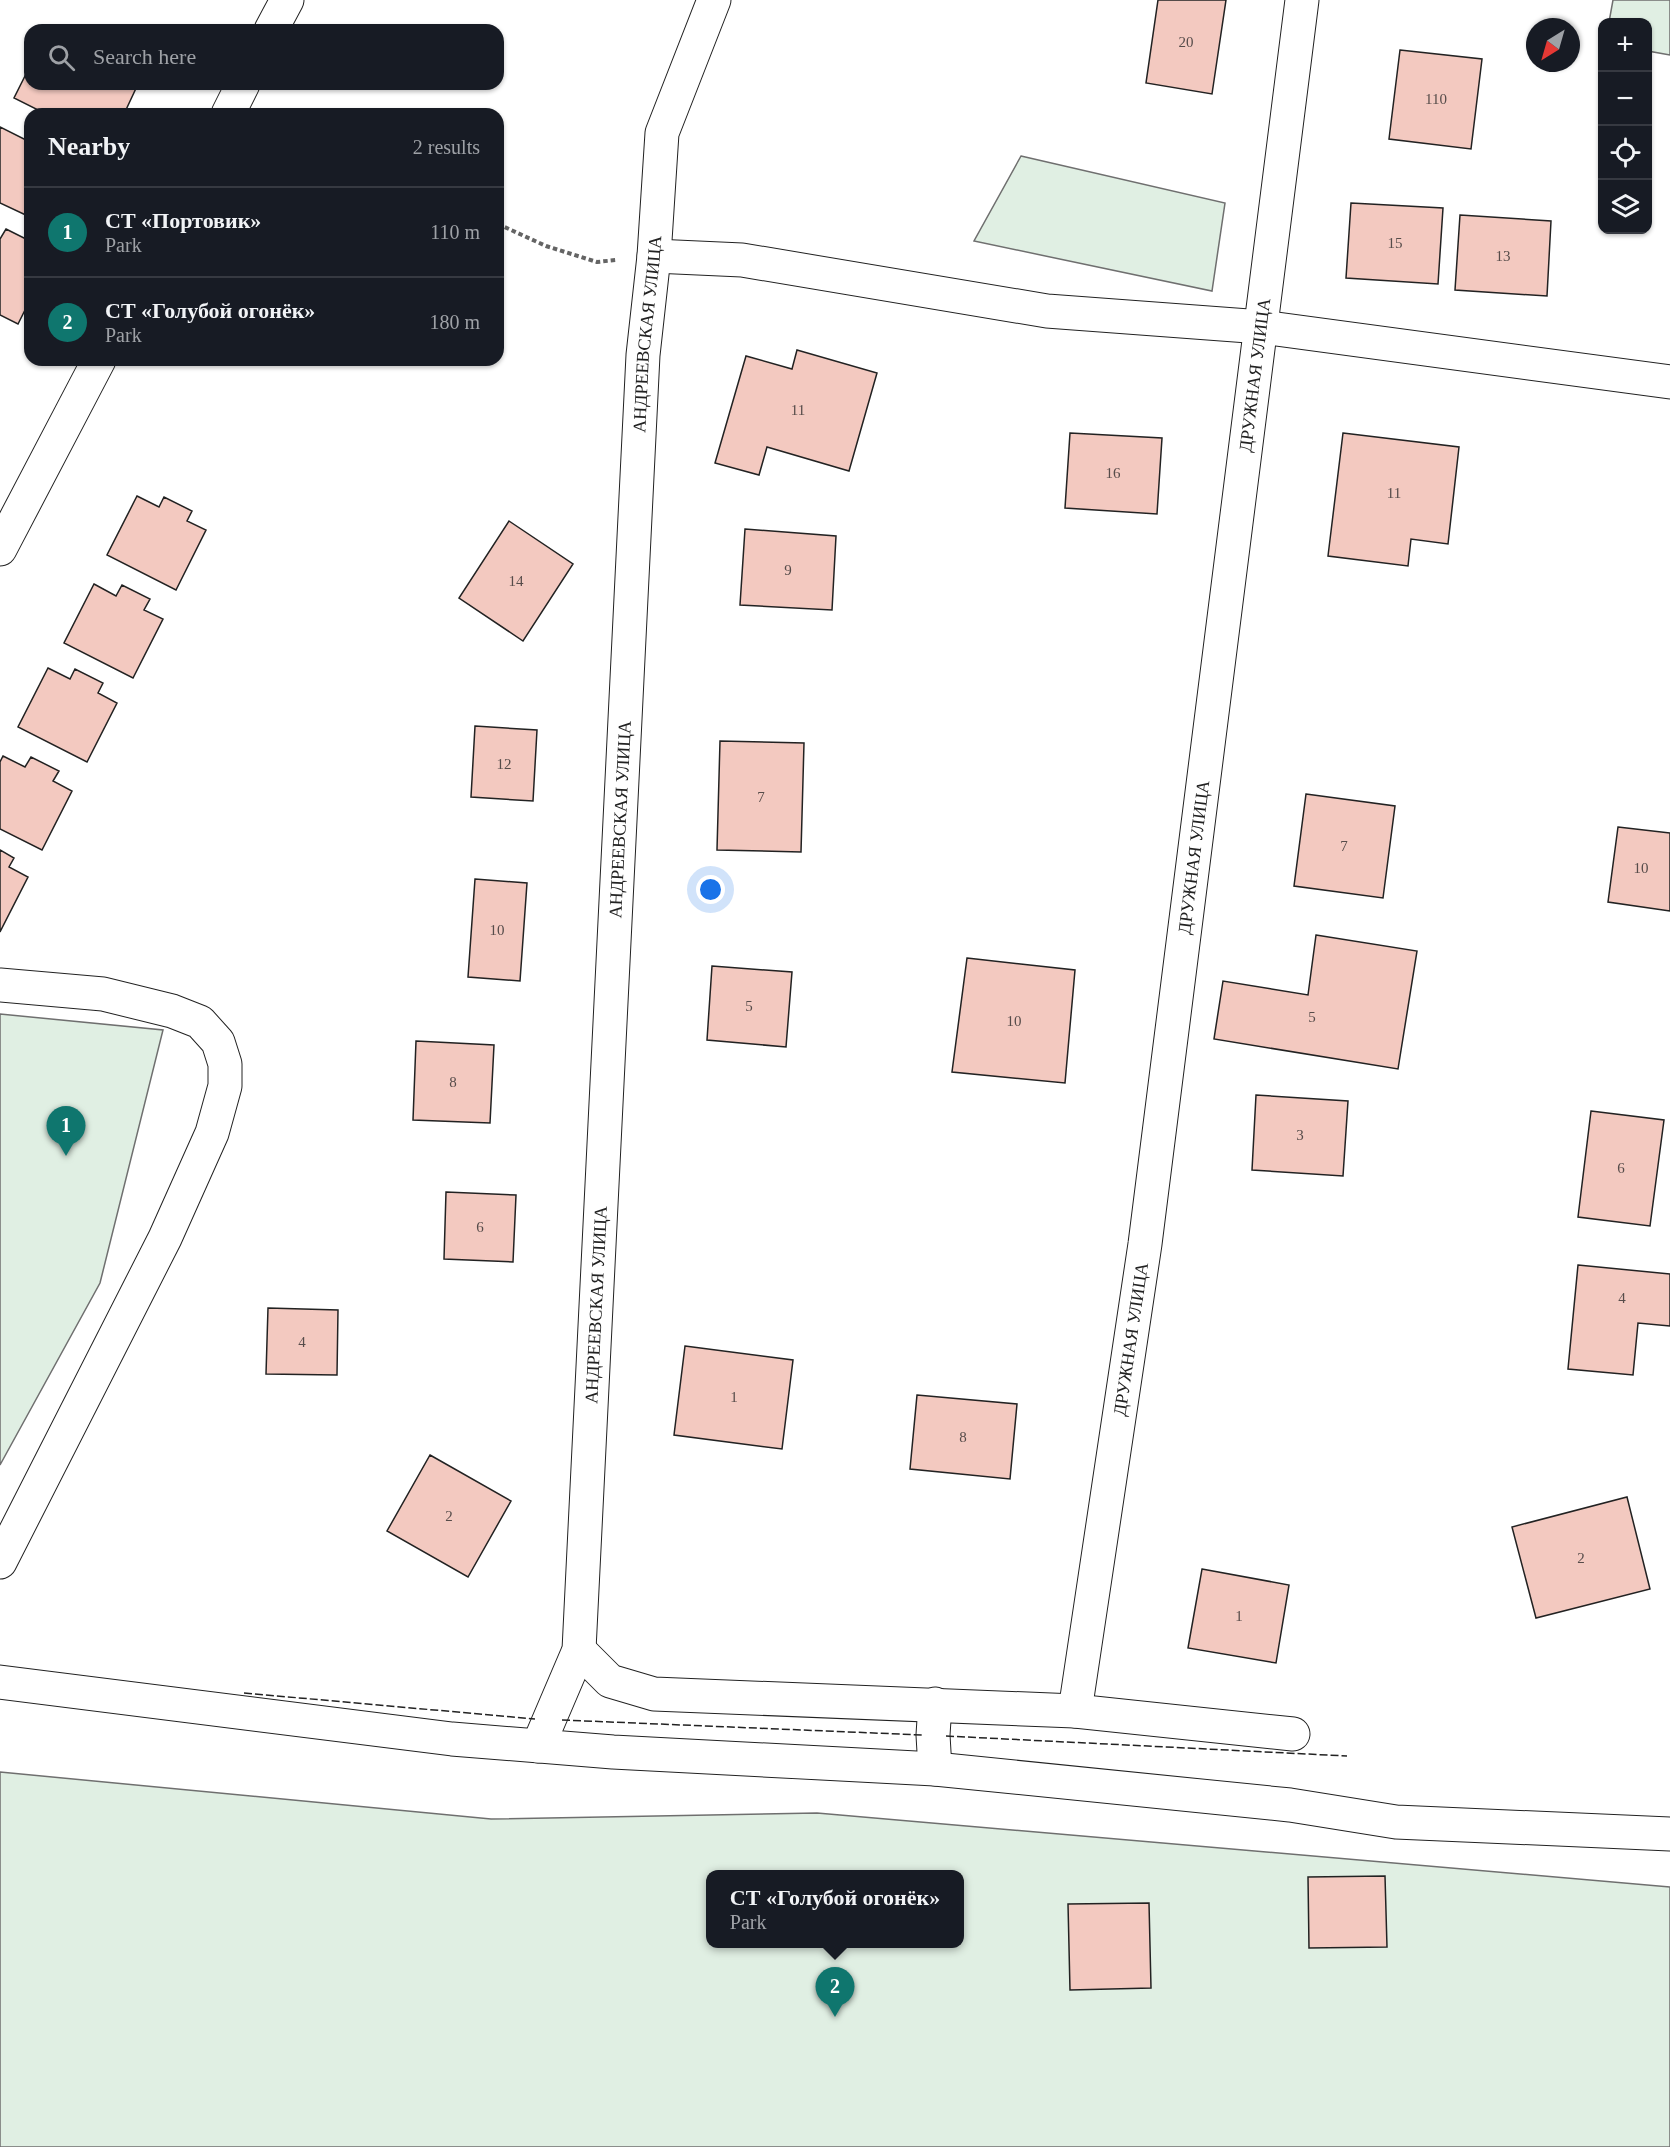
<!DOCTYPE html>
<html lang="en">
<head>
<meta charset="utf-8">
<style>
  body { margin:0; font-family:Georgia,serif; background:#20242c; color:#f1f3f6 }
  .controls { position:absolute; right:18px; top:18px; display:grid; overflow:hidden; border-radius:12px; box-shadow:0 2px 4px #0004 }
  .controls button { width:54px; height:54px; display:grid; place-items:center; padding:0; border:0; border-bottom:2px solid #363941; background:#171b24; color:#f1f3f6; font:30px sans-serif }
  .compass { position:absolute; left:1526px; top:18px; width:54px; height:54px; border-radius:50%; background:#171b24; box-shadow:0 2px 4px #0004; rotate:217deg }
  .you { position:absolute; left:711px; top:890px; width:21px; height:21px; margin:-15px; border:4px solid #fff; border-radius:50%; background:#1a73e8; box-shadow:0 0 0 9px #1a73e833 }
  .badge { display:grid; place-items:center; width:39px; height:39px; border-radius:50%; background:#0f766e; color:#fff; font-size:20px; font-weight:700 }
  .pin { position:absolute; translate:-50% -50px; filter:drop-shadow(0 2px 3px #0008) }
  .pin::after { content:''; position:absolute; top:32px; width:21px; height:18px; background:inherit; clip-path:polygon(0 0,100% 0,50% 100%) }
  .popup { position:absolute; left:706px; top:1870px; width:258px; height:78px; box-sizing:border-box; display:grid; place-content:center; border-radius:12px; background:#171b24; filter:drop-shadow(0 2px 4px #0005); font-size:20px; white-space:nowrap; color:#9ea1a6 }
  .popup b { font-size:22px; color:#f1f3f6 }
  .popup::after { content:''; position:absolute; left:50%; top:100%; margin-left:-12px; border:12px solid transparent; border-top-color:#171b24 }
  .list { margin:0; padding:0; list-style:none }
  h2 { display:flex; justify-content:space-between; align-items:center; height:78px; margin:0; padding:0 24px; font-size:26px }
  h2 small { font-size:20px; font-weight:400; color:#9ea1a6 }
  .list li { display:grid; grid-template-columns:39px 1fr auto; gap:18px; align-items:center; box-sizing:border-box; height:90px; padding:0 24px; border-top:2px solid #363941 }
  .list b { display:block; font-size:22px; white-space:nowrap }
  .list p { margin:0; font-size:20px; white-space:nowrap; color:#9ea1a6 }
  .list em { font-size:20px; font-style:normal; color:#9ea1a6 }
  .icon { flex:none; width:33px; height:33px; fill:none; stroke:currentColor; stroke-width:2; stroke-linecap:round; stroke-linejoin:round }
  .map { position:relative; flex:none; width:1670px; height:2147px; overflow:hidden }
  .search { position:absolute; background:#171b24; box-shadow:0 2px 4px #0004; left:24px; top:24px; width:480px; height:66px; display:flex; align-items:center; gap:15px; box-sizing:border-box; padding:0 21px; border-radius:18px; color:#9ea1a6; font-size:22px }
  .panel { position:absolute; background:#171b24; box-shadow:0 2px 4px #0004; left:24px; top:108px; width:480px; height:258px; border-radius:18px }
  .map>svg:first-child { display:block }
  .green { fill:#e0efe3; stroke:#6f6f6f; stroke-width:1.5; fill-rule:evenodd }
  .building { fill:#f3c9c0; stroke:#222; stroke-width:1.5 }
  .lines { fill:none; stroke-linecap:round; stroke-linejoin:round }
  .minor-casing { stroke:#222; stroke-width:35 }
  .path { stroke:#646464; stroke-width:4; stroke-dasharray:4.5 3; stroke-linecap:butt }
  .minor { stroke:#fff; stroke-width:33 }
  .fence { stroke:#222; stroke-width:1.5; stroke-dasharray:8 3; stroke-linecap:butt }
  .labels { text-anchor:middle; stroke-width:4.5; stroke-linejoin:round; paint-order:stroke }
  .number-label { font-size:15px; fill:#564c4a }
  .street-label { font-size:18px; fill:#222; stroke:#fff }
</style>
</head>
<body>
<div class="map">
<svg width="1670" height="2147" viewBox="0 0 1670 2147">
  <rect width="100%" height="100%" fill="#fff"/>
  <path class="green" d="M1613,0H1670V55L1648,51V22H1609Z
    M1021,156L1225,203L1212,291L974,241Z
    M0,1014L163,1030L100,1283L0,1465Z
    M0,1772L491,1819L817,1813L1670,1887V2147H0ZM710,1874H960V1944H710Z"/>
  <path class="building" d="M1158,0H1226L1212,94L1146,83Z
    M1400,50L1482,59L1471,149L1389,139Z
    M30,66V84H138L124,114H46L14,98Z
    M0,127L30,142V217L0,203Z
    M1351,203L1443,208L1438,284L1346,278Z
    M1460,215L1551,221L1547,296L1455,290Z
    M6,229L30,241V300L18,324L0,315V239Z
    M797,350L877,373L849,471L767,447L759,475L715,463L746,356L792,369Z
    M1070,433L1162,438L1157,514L1065,508Z
    M1343,433L1459,447L1448,544L1411,539L1408,566L1328,556Z
    M137,496L159,507L164,497L192,511L187,521L206,530L176,590L107,555Z
    M509,521L573,564L523,641L459,598Z
    M745,529L836,536L832,610L740,605Z
    M94,584L116,596L122,585L150,599L144,610L163,619L133,678L64,643Z
    M48,668L70,679L75,669L103,683L98,693L117,703L87,762L18,727Z
    M475,726L537,730L533,801L471,797Z
    M720,741L804,743L801,852L717,850Z
    M3,756L25,767L31,757L59,771L53,781L72,791L42,850L0,829V762Z
    M1306,794L1395,806L1383,898L1294,886Z
    M1618,827L1670,833V911L1608,902Z
    M0,850L14,858L9,867L28,877L0,932Z
    M475,879L527,883L520,981L468,977Z
    M1316,935L1417,951L1398,1069L1214,1039L1223,981L1308,995Z
    M967,958L1075,970L1065,1083L952,1072Z
    M712,966L792,972L786,1047L707,1040Z
    M416,1041L494,1045L490,1123L413,1120Z
    M1256,1095L1348,1101L1343,1176L1252,1170Z
    M1591,1111L1664,1120L1650,1226L1578,1217Z
    M446,1192L516,1195L513,1262L444,1259Z
    M1578,1265L1670,1274V1326L1638,1323L1633,1375L1568,1369Z
    M268,1308L338,1310L337,1375L266,1374Z
    M685,1346L793,1360L782,1449L674,1435Z
    M917,1395L1017,1404L1010,1479L910,1469Z
    M430,1455L511,1501L468,1577L387,1531Z
    M1627,1497L1650,1589L1536,1618L1512,1527Z
    M1202,1569L1289,1585L1276,1663L1188,1648Z
    M1385,1876L1387,1947L1309,1948L1308,1877Z
    M1149,1903L1151,1988L1070,1990L1068,1904Z"/>
  <g class="lines">
    <g class="minor-casing">
      <g id="minor">
        <path d="M271,30L287,0"/>
        <path d="M228,114L243,84"/>
        <path d="M654,256L742,260L1047,311L1262,327L1670,382"/>
        <path d="M0,549L99,360"/>
        <path d="M0,985L103,994L172,1011L200,1022L218,1042L225,1064V1086L212,1133L165,1238L0,1562"/>
        <path d="M579,1650L610,1681L654,1694L1075,1711L1293,1734"/>
        <path d="M0,1682L452,1739L613,1752L935,1769L1290,1805L1396,1822L1670,1834"/>
        <path id="s1" d="M1075,1711L1145,1244L1302,0"/>
        <path id="s2" d="M538,1746L579,1650L643,355L654,256L662,133L714,0"/>
        <path d="M935,1769L933,1735L935,1704"/>
      </g>
    </g>
    <path class="path" d="M498,224L546,246L597,262L616,260"/>
    <use href="#minor" class="minor"/>
    <path class="fence" d="M244,1693L535,1719
      M562,1720L922,1735
      M946,1736L1347,1756"/>
  </g>
  <g class="labels">
    <g class="number-label">
      <text x="1186" y="47">20</text>
      <text x="1436" y="104">110</text>
      <text x="1395" y="248">15</text>
      <text x="1503" y="261">13</text>
      <text x="798" y="415">11</text>
      <text x="1113" y="478">16</text>
      <text x="1394" y="498">11</text>
      <text x="788" y="575">9</text>
      <text x="516" y="586">14</text>
      <text x="504" y="769">12</text>
      <text x="761" y="802">7</text>
      <text x="1344" y="851">7</text>
      <text x="1641" y="873">10</text>
      <text x="497" y="935">10</text>
      <text x="749" y="1011">5</text>
      <text x="1312" y="1022">5</text>
      <text x="1014" y="1026">10</text>
      <text x="453" y="1087">8</text>
      <text x="1300" y="1140">3</text>
      <text x="1621" y="1173">6</text>
      <text x="480" y="1232">6</text>
      <text x="1622" y="1303">4</text>
      <text x="302" y="1347">4</text>
      <text x="734" y="1402">1</text>
      <text x="963" y="1442">8</text>
      <text x="449" y="1521">2</text>
      <text x="1581" y="1563">2</text>
      <text x="1239" y="1621">1</text>
    </g>
    <g class="street-label">
      <text dy="6" stroke="none"><textPath href="#s2" startOffset="1422">АНДРЕЕВСКАЯ УЛИЦА</textPath></text>
      <text dy="6" stroke="none"><textPath href="#s1" startOffset="1348">ДРУЖНАЯ УЛИЦА</textPath></text>
      <text dy="6" stroke="none"><textPath href="#s2" startOffset="936">АНДРЕЕВСКАЯ УЛИЦА</textPath></text>
      <text dy="6" stroke="none"><textPath href="#s1" startOffset="862">ДРУЖНАЯ УЛИЦА</textPath></text>
      <text dy="6" stroke="none"><textPath href="#s2" startOffset="450">АНДРЕЕВСКАЯ УЛИЦА</textPath></text>
      <text dy="6" stroke="none"><textPath href="#s1" startOffset="376">ДРУЖНАЯ УЛИЦА</textPath></text>
    </g>
  </g>
</svg>
<div class="controls">
<button>+</button>
<button>−</button>
<button><svg class="icon" aria-label="locate" viewBox="0 0 24 24"><circle cx="12" cy="12" r="6"/><path d="M12 2v4M12 18v4M2 12h4M18 12h4"/></svg></button>
<button><svg class="icon" aria-label="layers" viewBox="0 0 24 24"><path d="M12 4l9 5-9 5-9-5zM3 14l9 5 9-5"/></svg></button>
</div>
<svg class="compass" viewBox="-18 -18 36 36"><path d="M0-13l5 13h-10z" fill="#e53935"/><path d="M0 13l5-13h-10z" fill="#9ea1a6"/></svg>
<div class="you"></div>
<div class="pin badge" style="left:66px;top:1156px">1</div>
<div class="pin badge" style="left:835px;top:2017px">2</div>
<div class="popup"><b>СТ «Голубой огонёк»</b>Park</div>
<div class="search"><svg class="icon" aria-label="search" viewBox="0 0 24 24"><circle cx="10" cy="10" r="6"/><path d="M15 15l6 6"/></svg>Search here</div>
<section class="panel">
<h2>Nearby<small>2 results</small></h2>
<ul class="list">
<li><span class="badge">1</span><div><b>СТ «Портовик»</b><p>Park</p></div><em>110 m</em></li>
<li><span class="badge">2</span><div><b>СТ «Голубой огонёк»</b><p>Park</p></div><em>180 m</em></li>
</ul>
</section>
</div>
</body>
</html>
